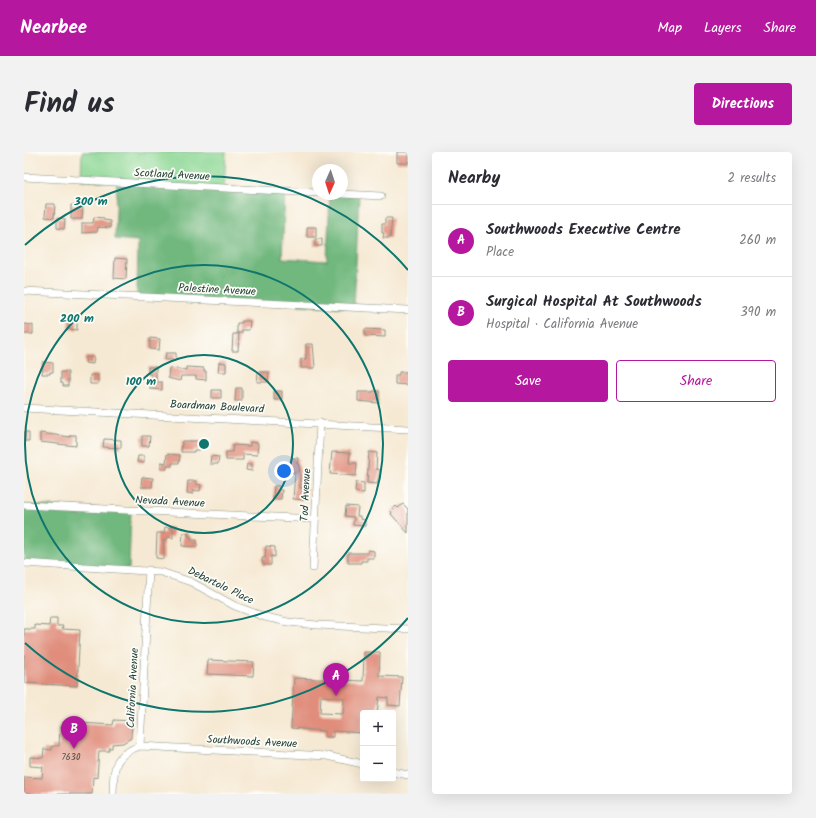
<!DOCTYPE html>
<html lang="en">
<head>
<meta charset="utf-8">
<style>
  body { margin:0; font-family:Kalam,sans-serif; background:#f2f2f3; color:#2b2b33 }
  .controls { position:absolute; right:12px; bottom:12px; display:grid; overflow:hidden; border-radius:4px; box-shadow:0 4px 16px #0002 }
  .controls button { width:36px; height:36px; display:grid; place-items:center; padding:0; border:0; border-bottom:1px solid #e1e1e2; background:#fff; color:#2b2b33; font:20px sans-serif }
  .compass { position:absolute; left:288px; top:12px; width:36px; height:36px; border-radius:50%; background:#fff; box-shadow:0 4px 16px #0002; rotate:183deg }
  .you { position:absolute; left:260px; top:319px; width:14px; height:14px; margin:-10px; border:3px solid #fff; border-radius:50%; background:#1a73e8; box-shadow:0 0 0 6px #1a73e833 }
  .badge { display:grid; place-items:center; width:26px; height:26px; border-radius:50%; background:#b5179e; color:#fff; font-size:13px; font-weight:700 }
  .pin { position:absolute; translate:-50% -33px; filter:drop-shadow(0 1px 2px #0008) }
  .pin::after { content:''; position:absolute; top:21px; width:14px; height:12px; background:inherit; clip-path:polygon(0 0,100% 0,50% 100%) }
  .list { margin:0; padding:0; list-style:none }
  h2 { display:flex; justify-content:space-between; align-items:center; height:52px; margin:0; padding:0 16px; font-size:17px }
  h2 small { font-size:13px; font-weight:400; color:#7c7c81 }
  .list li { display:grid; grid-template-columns:26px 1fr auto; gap:12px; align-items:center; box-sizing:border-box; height:72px; padding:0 16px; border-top:1px solid #e1e1e2 }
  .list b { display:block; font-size:15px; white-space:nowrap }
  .list p { margin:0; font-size:13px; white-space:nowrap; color:#7c7c81 }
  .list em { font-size:13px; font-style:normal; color:#7c7c81 }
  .actions { display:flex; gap:8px; padding:12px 16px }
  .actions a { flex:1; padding:9px 0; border:1px solid #b5179e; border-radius:4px; text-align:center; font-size:14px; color:#b5179e }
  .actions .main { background:#b5179e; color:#fff }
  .map { position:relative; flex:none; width:384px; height:642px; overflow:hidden; border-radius:4px }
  header { display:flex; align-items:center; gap:24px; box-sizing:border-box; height:56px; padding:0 20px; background:#b5179e; color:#fff }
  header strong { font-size:19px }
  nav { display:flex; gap:22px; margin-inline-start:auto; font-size:14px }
  .intro { display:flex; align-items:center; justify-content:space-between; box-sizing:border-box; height:96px; padding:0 24px }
  h1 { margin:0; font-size:28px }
  .button { padding:10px 18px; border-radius:4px; background:#b5179e; color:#fff; font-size:14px; font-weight:700 }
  main { display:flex; gap:24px; padding:0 24px }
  aside { flex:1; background:#fff; border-radius:4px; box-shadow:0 4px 16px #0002 }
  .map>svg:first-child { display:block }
  .green { fill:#8cd794; stroke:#568a64 }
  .forest { fill:#71b87e; stroke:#487a59 }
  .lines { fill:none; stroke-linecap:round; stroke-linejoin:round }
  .stream { stroke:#48b6c2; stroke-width:2 }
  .building { fill:#e08d7b; fill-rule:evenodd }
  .street-casing { stroke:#8a9384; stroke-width:8 }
  .street { stroke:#fff; stroke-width:7 }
  .ring { fill:none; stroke:#0f766e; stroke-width:2 }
  .labels { text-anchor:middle; stroke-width:3.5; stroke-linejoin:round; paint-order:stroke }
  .number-label { font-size:9px; fill:#4f5146 }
  .street-label { font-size:11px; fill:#1f3d34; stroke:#fdfcf7 }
  .centre { fill:#0f766e; stroke:#fdfcf7; stroke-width:2 }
  .ring-label { font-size:12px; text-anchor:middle; font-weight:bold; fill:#0f766e; stroke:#fdfcf7; stroke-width:3.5; stroke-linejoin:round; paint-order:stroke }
</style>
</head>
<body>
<header>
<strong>Nearbee</strong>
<nav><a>Map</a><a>Layers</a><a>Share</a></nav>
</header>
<div class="intro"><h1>Find us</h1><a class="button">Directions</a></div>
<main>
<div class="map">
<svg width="384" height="642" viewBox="0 0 384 642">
  <rect width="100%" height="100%" fill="#fdfcf7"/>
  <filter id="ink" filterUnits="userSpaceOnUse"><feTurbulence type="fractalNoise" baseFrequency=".025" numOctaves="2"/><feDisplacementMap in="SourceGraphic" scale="8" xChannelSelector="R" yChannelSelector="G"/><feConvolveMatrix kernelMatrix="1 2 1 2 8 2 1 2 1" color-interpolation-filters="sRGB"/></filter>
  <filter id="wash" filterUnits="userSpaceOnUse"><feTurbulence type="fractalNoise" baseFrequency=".012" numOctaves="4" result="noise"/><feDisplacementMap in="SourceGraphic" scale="16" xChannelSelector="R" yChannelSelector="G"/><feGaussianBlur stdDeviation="0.9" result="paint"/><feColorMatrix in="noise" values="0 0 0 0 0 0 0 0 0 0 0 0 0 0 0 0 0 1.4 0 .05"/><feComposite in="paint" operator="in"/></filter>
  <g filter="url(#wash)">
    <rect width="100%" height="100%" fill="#f6e9d3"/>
    <path class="green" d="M58,0H202L200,36L57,28Z"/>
    <path class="forest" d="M93,30L261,39L258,106L303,109L306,42L335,43L330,156L113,144L114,89L91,87Z
      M0,353L107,358L105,417L0,411Z"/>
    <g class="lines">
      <path class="stream" d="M382,642H384"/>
    </g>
    <g id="blocks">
      <path class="building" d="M373,0H384V11H373Z
        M22,52H31L30,66L21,65Z
        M47,53L59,54L58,67H47Z
        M70,65L80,66V68L86,69V76L74,75L73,80L58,81V71H69Z
        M33,66L41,67L40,77L33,76Z
        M361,66H368L366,86H359L360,81H358V72H361Z
        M283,75H292V85H283Z
        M291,87H298V94H291Z
        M91,106L103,107L102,127L90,126Z
        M45,164H53V178L44,177Z
        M218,169H226L225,178H218V181H213V171H218Z
        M0,172L9,173V182H0Z
        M341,177L361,178V185L341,184Z
        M209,182H215L214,199H208Z
        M126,186L136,187L135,198L126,197Z
        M282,192H289L291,216H277V207H282Z
        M142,201H152V208H141Z
        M62,205H70L69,212L61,211Z
        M19,210L29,211V220H26V222H18Z
        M195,210L202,211V220H194Z
        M124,215H132V230H138V238L126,237L127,222H124Z
        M162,215L180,216V219H182V228L172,227V224H157L156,229L144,226L145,216L162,218Z
        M37,220H44V234H39V231H37Z
        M234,220H245L244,230H233Z
        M375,220H384V233L371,232V223H375Z
        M66,223H74V232H66Z
        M212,236H218V249H211Z
        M188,238H197V246H188Z
        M250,239H258V248H250Z
        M349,239H355V251L334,249V240H349Z
        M0,280H5V289H0Z
        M16,281L46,285V283H52V294L16,290Z
        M118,284H126L125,294H118Z
        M80,287L97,288V296L79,295Z
        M158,289H177L176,298H170V300H157Z
        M226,290L234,291L233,303L219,302V308H202V300H208L209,293L226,294Z
        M308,300L326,301L325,311H333L332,324L306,322Z
        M345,300L353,301L352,317L356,318L353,332L343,331Z
        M143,302L156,303L155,311H148V314H143V317H137V310L142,311Z
        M114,304H120V311L113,310Z
        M187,304L195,305L194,312H186Z
        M267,306H274L273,312H275V316L276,317V336H283L282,348L269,347L271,321L266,320Z
        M223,312H228V319L222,318Z
        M118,325L129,326L128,335H117Z
        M164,329H172V332L177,333L176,339L169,338V342L163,341Z
        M332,330L340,331V341L331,340Z
        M250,334H255V338H258L257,347H249Z
        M379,352L384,357V381L367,362L368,361L367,359L372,354L374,356Z
        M322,354L334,355L333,364H336V367L341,368V374L329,373L330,365L321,364Z
        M141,375L149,376V386L143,385V388H139L140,407L132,406L133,381H140Z
        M159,381H164V384H167V388H173V395L158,394Z
        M242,394L251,395V405L247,404V413H239L238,406H241Z
        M344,398L350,399V406H343V409H337V411H324V401H344Z
        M26,466H33V474H39L38,477L56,478L53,534L0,531V477H11V473L25,474Z
        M340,500H356L355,524L378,525L376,554L364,553V546L355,545L353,561H339V581L309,579V585H301V579L267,576L270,526L339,529ZM297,544L320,546L319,562L296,561Z
        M184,508L230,510L229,524L183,522Z
        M90,568L108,569L107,586L99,591L88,592V596H85V599H75L73,626L69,625L68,642H0V625L18,626L19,615L6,614V605L19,606L20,597L28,598V594H35L36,575H39V570L89,573Z"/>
    </g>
  </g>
  <g filter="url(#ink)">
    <use href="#blocks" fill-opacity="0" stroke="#8a9384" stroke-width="1"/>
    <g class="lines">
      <g class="street-casing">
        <path id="street" d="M0,25L294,41
          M318,42L357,44
          M0,139L384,158
          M0,256L384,277
          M0,353L291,367
          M0,411L137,420L167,430L211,454L241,465L264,470L293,473L384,477
          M289,416L296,271
          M116,594L125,418
          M369,620L384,623
          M89,642C90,617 88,603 116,594L303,604L339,612"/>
      </g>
      <use href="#street" class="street"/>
    </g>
  </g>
  <g class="ring">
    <circle cx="180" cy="292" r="89"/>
    <circle cx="180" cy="292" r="179"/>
    <path d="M384 466A268 268 0 0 1 1 491M1 93A268 268 0 0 1 384 118"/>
  </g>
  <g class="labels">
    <g class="number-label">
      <text x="47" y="608">7630</text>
    </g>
    <g class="street-label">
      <text transform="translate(148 22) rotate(3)" y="4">Scotland Avenue</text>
      <text transform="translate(193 137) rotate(3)" y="4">Palestine Avenue</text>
      <text transform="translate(193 254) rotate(3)" y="4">Boardman Boulevard</text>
      <text transform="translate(281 343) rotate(-87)" y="4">Tod Avenue</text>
      <text transform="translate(146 349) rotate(3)" y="4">Nevada Avenue</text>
      <text transform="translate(197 433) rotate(26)" y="4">Debartolo Place</text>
      <text transform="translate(108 536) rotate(-87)" y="4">California Avenue</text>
      <text transform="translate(228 589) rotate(3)" y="4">Southwoods Avenue</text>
    </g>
  </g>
  <circle cx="180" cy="292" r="6" class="centre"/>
  <g class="ring-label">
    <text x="67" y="53">300 m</text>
    <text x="53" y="170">200 m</text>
    <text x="117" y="233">100 m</text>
  </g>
</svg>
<div class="controls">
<button>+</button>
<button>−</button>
</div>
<svg class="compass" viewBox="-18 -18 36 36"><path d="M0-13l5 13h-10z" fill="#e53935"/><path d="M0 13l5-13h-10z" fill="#7c7c81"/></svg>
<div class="you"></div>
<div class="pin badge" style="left:312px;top:544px">A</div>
<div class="pin badge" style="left:50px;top:597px">B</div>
</div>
<aside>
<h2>Nearby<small>2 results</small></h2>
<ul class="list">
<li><span class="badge">A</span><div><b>Southwoods Executive Centre</b><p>Place</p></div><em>260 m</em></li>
<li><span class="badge">B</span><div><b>Surgical Hospital At Southwoods</b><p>Hospital · California Avenue</p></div><em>390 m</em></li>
</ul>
<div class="actions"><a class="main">Save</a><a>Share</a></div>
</aside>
</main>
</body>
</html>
